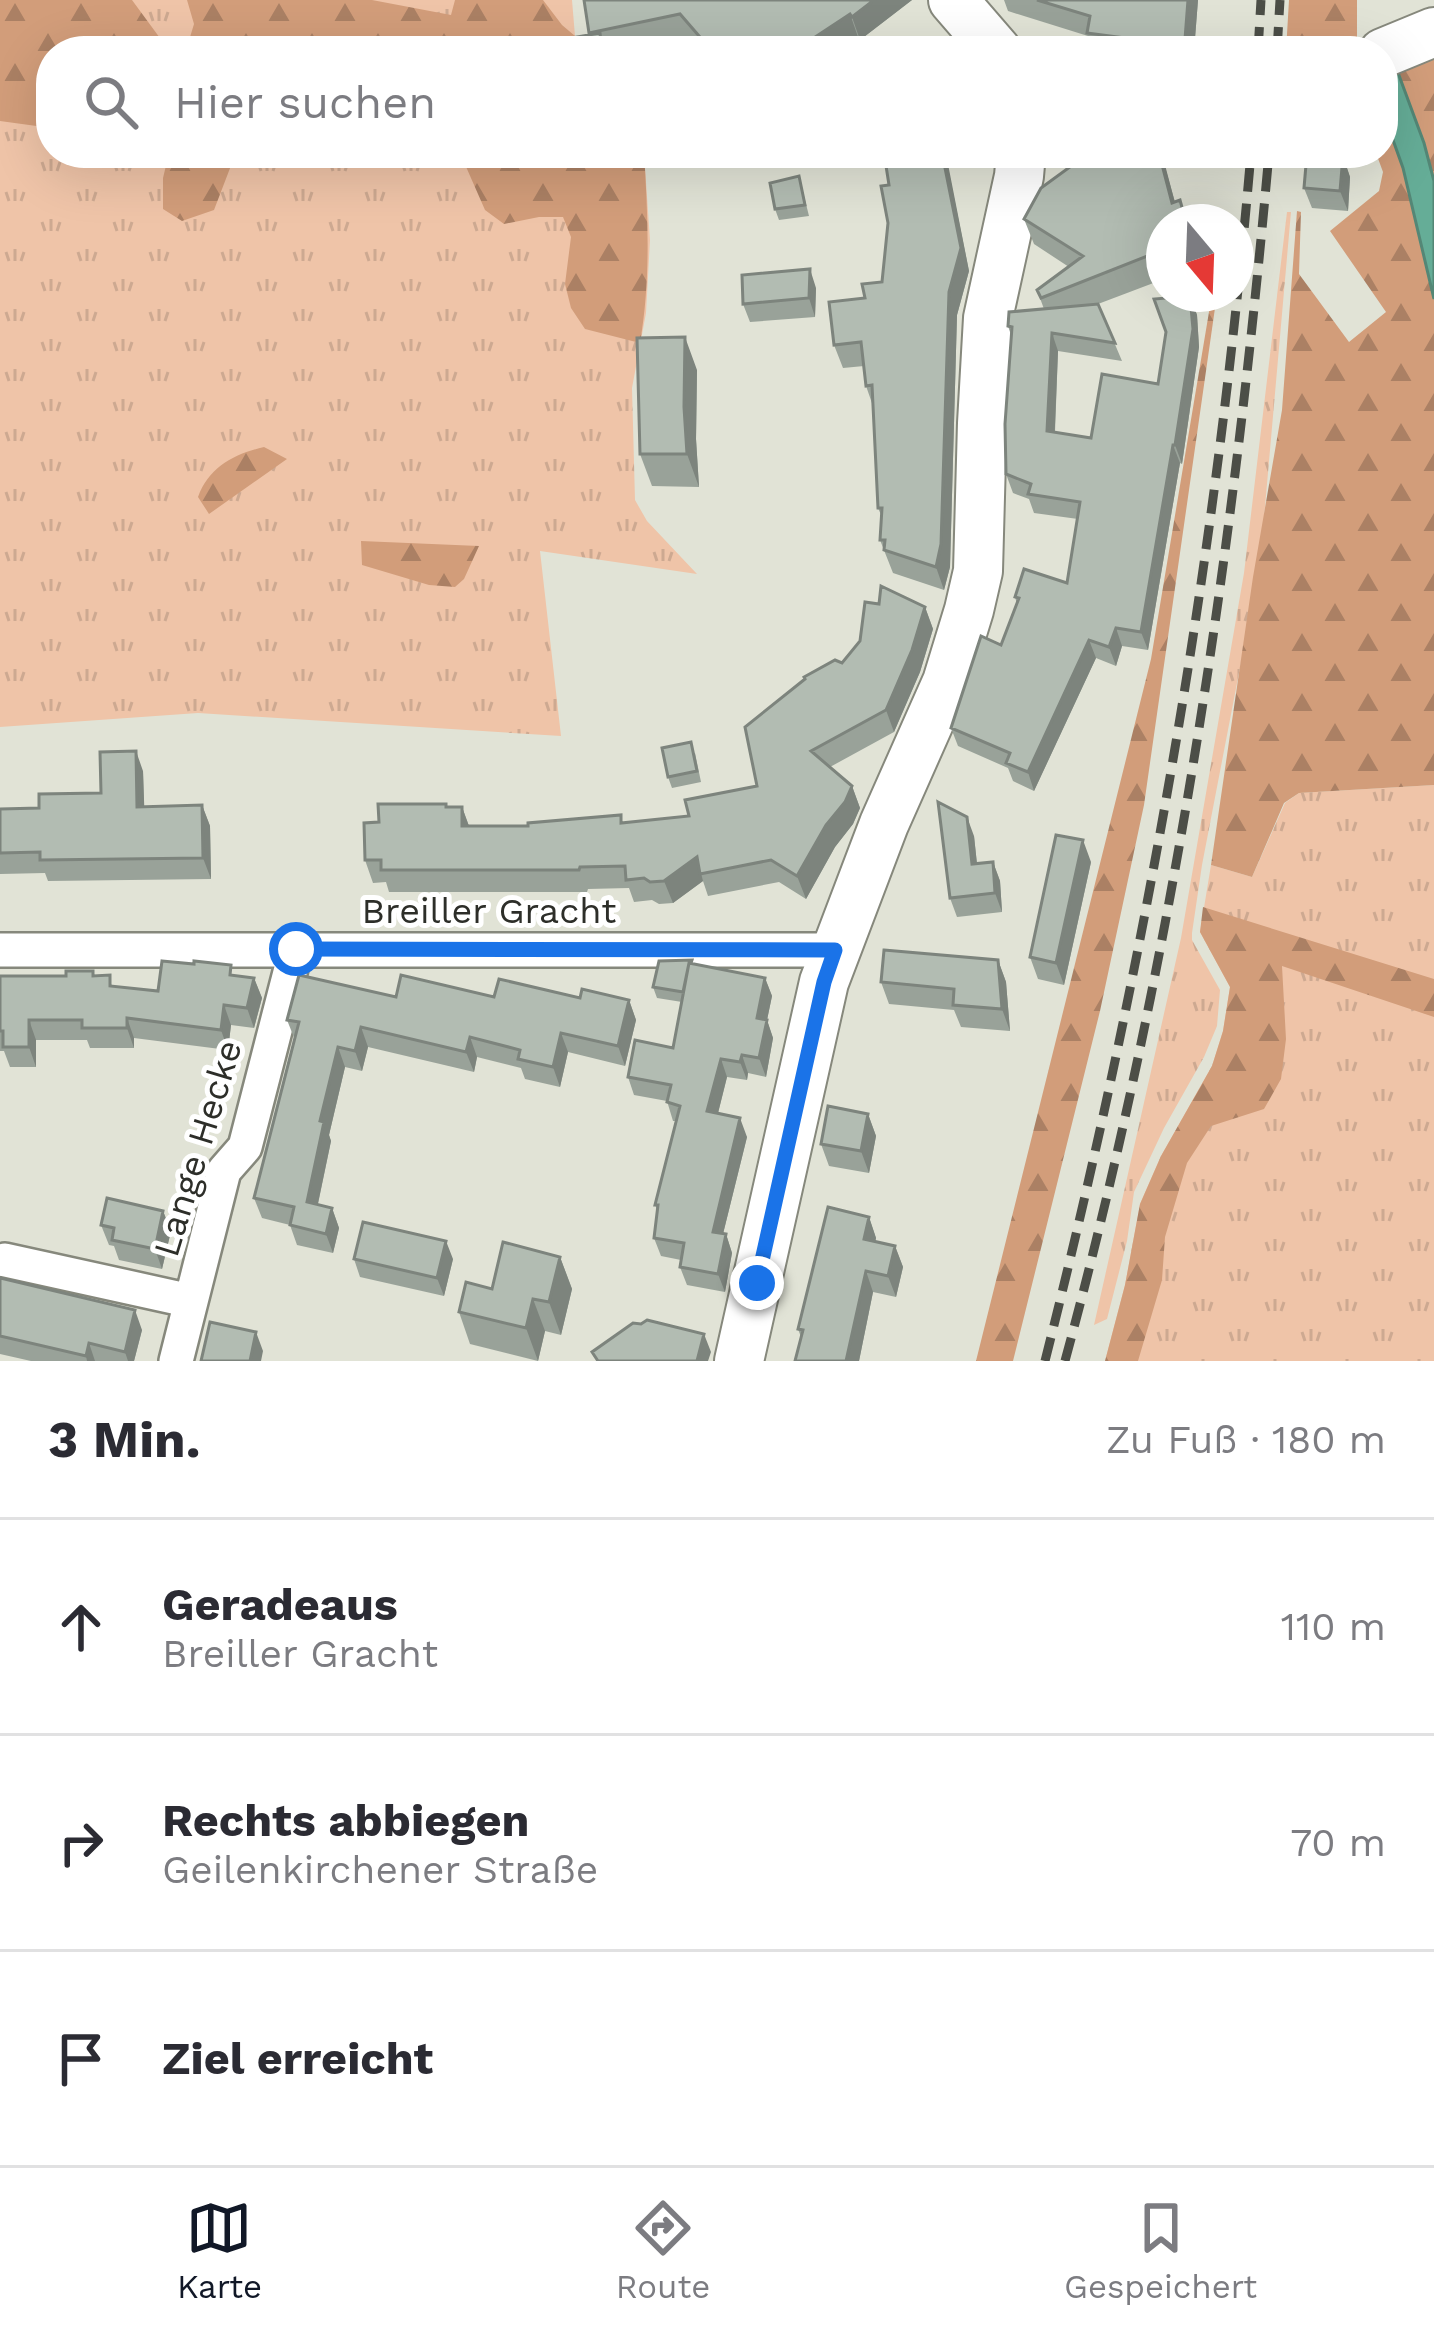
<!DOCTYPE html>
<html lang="de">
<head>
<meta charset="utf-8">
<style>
  body { margin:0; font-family:"Work Sans",sans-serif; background:#f7f7f7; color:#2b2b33 }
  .compass { position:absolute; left:1146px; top:204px; width:108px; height:108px; border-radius:50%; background:#fff; box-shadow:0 12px 48px #0002; rotate:161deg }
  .stop { position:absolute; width:36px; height:36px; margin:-27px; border:9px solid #1a73e8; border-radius:50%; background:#fff }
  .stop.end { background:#1a73e8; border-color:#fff; box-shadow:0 3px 12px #0008 }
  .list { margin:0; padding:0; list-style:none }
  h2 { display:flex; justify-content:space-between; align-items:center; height:156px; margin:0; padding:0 48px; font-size:51px }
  h2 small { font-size:39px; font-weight:400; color:#7c7c81 }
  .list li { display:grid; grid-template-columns:78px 1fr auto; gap:36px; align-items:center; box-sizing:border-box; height:216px; padding:0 48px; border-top:3px solid #e1e1e2 }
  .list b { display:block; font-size:45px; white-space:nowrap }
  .list p { margin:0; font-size:39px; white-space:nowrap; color:#7c7c81 }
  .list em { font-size:39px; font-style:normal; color:#7c7c81 }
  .icon { flex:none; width:66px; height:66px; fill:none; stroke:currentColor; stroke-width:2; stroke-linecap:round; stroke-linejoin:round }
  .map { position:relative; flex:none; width:1434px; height:1361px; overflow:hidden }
  .search { position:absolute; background:#fff; box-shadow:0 12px 48px #0002; left:36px; right:36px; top:36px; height:132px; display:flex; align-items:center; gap:30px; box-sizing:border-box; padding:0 42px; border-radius:48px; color:#7c7c81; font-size:45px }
  .sheet { height:804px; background:#fff }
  nav { display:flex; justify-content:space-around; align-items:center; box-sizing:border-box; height:168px; border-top:3px solid #e1e1e2; background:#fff; font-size:33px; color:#7c7c81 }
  nav a { display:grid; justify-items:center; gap:6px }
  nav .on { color:#111827 }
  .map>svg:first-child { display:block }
  .grass { fill:url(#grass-tufts) }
  .forest { fill:url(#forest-firs) }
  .water { fill:#65ad97; stroke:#548776; stroke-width:3 }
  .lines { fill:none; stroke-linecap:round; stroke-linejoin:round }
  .street-casing { stroke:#86887c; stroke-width:38 }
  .secondary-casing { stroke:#86887c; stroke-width:52 }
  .street { stroke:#fff; stroke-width:33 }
  .secondary { stroke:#fff; stroke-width:48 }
  .rail { stroke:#4c4e47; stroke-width:9; stroke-dasharray:24 12; stroke-linecap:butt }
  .wall { fill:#99a299 }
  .shaded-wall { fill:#7d847d }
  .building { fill:#b2bcb2; stroke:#7d847d; stroke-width:3 }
  .route { stroke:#1a73e8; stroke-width:15 }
  .labels { text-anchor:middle; stroke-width:10; stroke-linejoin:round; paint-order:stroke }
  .street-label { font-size:36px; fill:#2d2e29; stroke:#fff }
</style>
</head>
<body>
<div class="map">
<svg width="1434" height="1361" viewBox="0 0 1434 1361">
  <defs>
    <pattern id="grass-tufts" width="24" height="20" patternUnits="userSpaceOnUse" patternTransform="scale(3)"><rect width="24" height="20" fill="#efc4a8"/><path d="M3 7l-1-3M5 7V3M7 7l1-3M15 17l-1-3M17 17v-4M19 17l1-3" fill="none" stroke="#cda991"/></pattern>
    <pattern id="forest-firs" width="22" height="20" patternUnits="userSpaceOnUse" patternTransform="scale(3)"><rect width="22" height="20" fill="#d29d7a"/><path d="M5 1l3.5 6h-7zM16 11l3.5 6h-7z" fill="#ab8064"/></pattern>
  </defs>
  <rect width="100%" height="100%" fill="#e1e3d6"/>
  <path class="grass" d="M0,0H572L575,36L531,47V51H51V153H644L650,240L646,313L632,388L635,500L647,521L697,574L540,551L561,736L198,713L0,727Z
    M1287,212H1291L1264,518L1248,626L1202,865L1192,933V940L1220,990L1217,1026L1204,1057L1164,1128L1134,1192L1127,1241L1107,1319L1094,1325L1181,938L1244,573Z
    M1434,785V1361H1105L1125,1285L1140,1204L1161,1156L1212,1066L1223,1031L1230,987L1200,932L1211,865L1252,877L1285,803L1299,793Z"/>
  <path class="forest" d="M0,0H132L168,49L187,47L194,24L187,0H372L451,15L455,0H543L562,25L575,36L576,50L51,51V128L0,121Z
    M1289,0H1357V47L1346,51H1286Z
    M1434,58V181L1424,143L1397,70Z
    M1383,112L1403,168L1434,299V785L1299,793L1284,803L1252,877L1211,865L1253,577L1282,410L1297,211L1301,212L1299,274L1349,342L1386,312L1330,231L1379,191L1383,172L1376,153H1383Z
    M169,153H230L232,163L214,210L182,221L163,209V178Z
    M460,153H644C648,217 651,279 640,343L585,329L571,308L565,284L571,237L563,217H539L504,224L485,210Z
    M1212,294H1217L1144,805L1100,1011L1013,1361H976L1151,659Z
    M264,447L287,459L209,514L198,497C209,467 234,454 264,447Z
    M361,541L479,546L464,579L455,587L429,585L362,565Z
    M1203,907L1434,979V1017L1282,966L1286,1039L1281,1079L1264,1109L1211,1126L1187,1163L1165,1237L1162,1280L1138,1361H1105L1125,1285L1140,1204L1161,1156L1212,1066L1223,1031L1230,987L1200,932Z"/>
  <path class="water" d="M1397,70L1424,143L1434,181V299L1403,168L1383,112V76Z"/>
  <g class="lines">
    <g class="street-casing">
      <path id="street" d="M0,950H835
        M5,1260L191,1301
        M176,1361L224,1171L245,1147L296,949"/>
    </g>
    <g class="secondary-casing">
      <path id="secondary" d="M953,0L997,51
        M1383,53L1434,32
        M739,1361L824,982L884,824L947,682L969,610L978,571L982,423L988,318L1019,176L1021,153"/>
    </g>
    <use href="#street" class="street"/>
    <use href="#secondary" class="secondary"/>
    <path class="rail" d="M1258,51L1261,0
      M1277,51L1280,0
      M1045,1361C1146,962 1216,563 1251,153
      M1065,1361C1172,966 1233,560 1269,153"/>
  </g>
  <path class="wall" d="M584,0H912L860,40L858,37L837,51H700L688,37L621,51H562L589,35Z
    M1004,0H1198L1194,51H1094L1088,36L1008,11Z
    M884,153H945L969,271L957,315L950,567L944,590L893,573L880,540L882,517L878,508L873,406L866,386L864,366L843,368L834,345L865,298L882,282L888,223L889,185Z
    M1094,153H1161L1175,202L1180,200L1188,222H1164V279L1098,304L1122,361L1058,351L1055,432L1091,438L1158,384L1190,296L1197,315L1199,347L1182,464L1180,463L1148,650L1122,646L1116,666L1096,658L1034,791L1013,781L1008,768L958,746L951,728L1001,645L1017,604L1015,597L1067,583L1078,519L1034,513L1029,499L1013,493L1006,474L1011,335L1008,326L1044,309L1037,290L1069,267L1034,244L1024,219Z
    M1307,153H1336L1331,155L1343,156L1350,177L1348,211L1312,208L1304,188Z
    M799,176L809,216L779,220L775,209Z
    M816,288L815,317L750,322L743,304Z
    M697,370L696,439L699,487L652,486L640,454Z
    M879,604L925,607L933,629L920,672L894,732L830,767L852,786L860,808L853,824L835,847L806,899L779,882L708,896L703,881L673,903L659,904L652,900L634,902L629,888L588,889L587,892H389L386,882L373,883L365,860L379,822L448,807H462L469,826L623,823L689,816L757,786L860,641Z
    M695,753L701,782L672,788L668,777Z
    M143,771L144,807L202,805L210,826L211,879L48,881L45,873L0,874V809L39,808L101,793Z
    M974,836L977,864L993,862L1000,881L1002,912L957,917L950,898Z
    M1091,862L1064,985L1038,979L1030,957Z
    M998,960L1006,982L1010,1031L961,1027L954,1010L889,1004L881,982Z
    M693,964L765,978L772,996L767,1020L773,1038L766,1077L748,1073L747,1080L727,1077L718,1113L747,1137L723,1234H726L732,1253L725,1292L687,1285L680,1267L681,1260L661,1256L654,1238L658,1211L655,1205L676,1121H673L667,1101L634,1095L628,1077L673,1048L682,1002L657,998L653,987Z
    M93,971L94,975L114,986L158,991L235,976L254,978L262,998L254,1028L231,1025L228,1050L134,1038V1048H90L87,1040H36V1067H10L4,1051H0V976H66Z
    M396,997L580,998L629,1000L636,1020L625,1066L568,1052L560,1087L525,1079L521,1068L477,1057L474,1072L368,1047L362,1071L345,1067L329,1135L331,1141L318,1204L332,1208L339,1228L333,1253L297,1245L290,1225L262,1218L254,1198L295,1040L287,1020Z
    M868,1114L876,1136L869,1173L829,1166L821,1144Z
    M163,1211L171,1231L162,1269L119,1260L114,1246L109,1245L101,1225Z
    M869,1217L876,1238L875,1242L895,1246L903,1267L896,1297L873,1292L859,1361H795L801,1337L798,1329Z
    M560,1257L572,1289L561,1335L545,1331L538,1361L470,1344L459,1312L492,1289Z
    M354,1259H453L444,1296L360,1277Z
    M0,1278L142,1330L134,1361H31L0,1354Z"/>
  <path class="shaded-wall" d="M874,0H912L860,40L852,17Z
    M1188,0H1198L1194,51H1189L1185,39Z
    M850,14L858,37L837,51H794Z
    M942,153H945L947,159L969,271L957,315L950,567L944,590L936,567Z
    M1159,153H1161L1164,161L1180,222L1172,203Z
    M1343,156L1350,177L1348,211L1340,191Z
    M810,269L816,288L815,317L809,298Z
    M1190,296L1197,315L1199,347L1182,464L1175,445Z
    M1052,333L1058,351L1054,449L1047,431Z
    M685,337L697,370L696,439L699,487L687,454L684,407Z
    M1173,445L1180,463L1148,650L1141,632Z
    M925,607L933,629L920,672L894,732L886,710Z
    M1116,628L1122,646L1116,666L1109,647Z
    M1089,640L1096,658L1034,791L1028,772Z
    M136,751L143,771L145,828L137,807Z
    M852,786L860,808L853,824L835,847L806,899L797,876L826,825Z
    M202,805L210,826L211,879L203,858Z
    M462,807L470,829L462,826Z
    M967,817L974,836L979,883L972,864Z
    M1083,840L1091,862L1064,985L1056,963Z
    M697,857L703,881L673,903L664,881Z
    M993,862L1000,881L1002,912L995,893Z
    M998,960L1006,982L1010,1031L1002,1009Z
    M254,978L262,998L254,1028L247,1008Z
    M765,978L772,996L767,1020L773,1038L766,1077L759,1058L757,1018Z
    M629,1000L636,1020L625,1066L618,1046Z
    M224,1005L231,1025L228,1050L221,1030Z
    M127,1018L134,1038V1048L127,1028Z
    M29,1020L36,1040V1067L29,1047Z
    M361,1027L368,1047L362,1071L355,1051Z
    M561,1033L568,1052L560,1087L553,1067Z
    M470,1037L477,1057L474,1072L466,1052Z
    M338,1047L345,1067L329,1135L331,1141L314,1222L307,1202L320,1121Z
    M742,1055L748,1073L747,1080L740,1062Z
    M721,1059L727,1077L714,1129L707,1111Z
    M868,1114L876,1136L869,1173L861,1151Z
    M740,1118L747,1137L719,1250L713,1232Z
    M332,1208L339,1228L333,1253L326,1234Z
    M163,1211L171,1231L162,1269L155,1249Z
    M869,1217L876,1238L871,1260L864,1239Z
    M726,1234L732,1253L725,1292L718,1274Z
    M446,1241L453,1259L444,1296L437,1278Z
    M895,1246L903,1267L896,1297L888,1276Z
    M560,1257L572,1289L561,1335L549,1302Z
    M866,1271L873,1292L859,1361H846Z
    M533,1299L545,1331L538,1361L526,1328Z
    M135,1310L142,1330L134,1361H128L125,1352Z
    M256,1332L263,1351L261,1361H250Z
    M704,1334L711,1352L708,1361H697Z
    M89,1343L95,1361H87L86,1356Z"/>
  <path class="building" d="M584,0H874L852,17L850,14L794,51H712L680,14L589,33Z
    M1037,0H1188L1185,39L1125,38L1087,33L1090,16Z
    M600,33L602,51H562L560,40Z
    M884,153H942L961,248L949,292L941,544L936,567L884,550L885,540H880L882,508H878L872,385L866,386L861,342L834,345L829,302L865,298L862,284L882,282L888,223L881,186L889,185Z
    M1094,153H1159L1172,203L1180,200L1186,222H1164V243L1158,245L1160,251L1041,298L1037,290L1083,256L1024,219L1041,188L1078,161Z
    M1307,153L1343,156L1340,191L1304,188Z
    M799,176L805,205L775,209L770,183Z
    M810,269L809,298L743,304L742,275Z
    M1190,296L1193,329L1175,445H1173L1141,632L1116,628L1109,647L1089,640L1028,772L1006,763L1010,753L951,728L981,636L1001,645L1019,598L1015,597L1024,569L1067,583L1080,502L1028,494L1031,484L1006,474L1005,424L1012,327L1008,326L1009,312L1098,304L1115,343L1052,333L1047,431L1091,438L1102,374L1158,384L1166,332L1154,299Z
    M685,337L684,407L687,454H640L637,338Z
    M881,586L925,607L912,650L886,710L811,751L852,786L845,802L826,825L797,876L771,860L700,874L697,857L664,881L650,882L644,878L626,880L625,866L580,867L579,870H381V860H365L364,823L379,822L378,804H446V807H462V826H528V823L621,815V823L689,816L685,800L757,786L745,727L805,679L804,677L835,660L842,663L860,641L865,602L879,604Z
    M691,742L697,771L668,777L662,748Z
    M136,751L137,807L202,805L203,858L40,860V852L0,853V809L39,808V794L101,793L100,752Z
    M938,802L967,817L972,864L993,862L995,893L950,898Z
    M1056,835L1083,840L1056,963L1030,957Z
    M884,950L998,960L1002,1009L953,1005L954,989L881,982Z
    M692,960L691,963H689L683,992L653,987L659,961Z
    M162,961L194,964V961L231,965L230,975L254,978L247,1008L224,1005L221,1030L127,1018V1028H82V1020H29V1047H3V1031H0V976H66V971H93V976L110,975V986L158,991Z
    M689,963L765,978L757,1018L767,1020L759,1058L742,1055L740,1062L721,1059L707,1111L740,1118L713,1232L726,1234L718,1274L680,1267L684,1243L654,1238L658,1205H655L680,1106L667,1102L671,1085L628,1077L635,1040L673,1048Z
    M299,975L396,997L401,975L494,997L499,979L580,998L582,989L629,1000L618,1046L561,1033L553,1067L518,1059L520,1050L470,1037L466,1052L361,1027L355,1051L338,1047L320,1121L324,1122L307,1202L332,1208L326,1234L290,1225L294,1207L254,1198L299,1022L287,1020Z
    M828,1106L868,1114L861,1151L821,1144Z
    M107,1198L163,1211L155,1249L112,1240L114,1228L101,1225Z
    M828,1207L869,1217L864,1239L895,1246L888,1276L866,1271L846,1361H795L803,1330L798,1329Z
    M363,1222L446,1241L437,1278L354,1259Z
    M503,1242L560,1257L549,1302L533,1299L526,1328L459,1312L466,1282L492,1289Z
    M0,1278L135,1310L125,1352L89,1343L86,1356L0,1336Z
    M647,1320L704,1334L697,1361H598L592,1352L633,1323L641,1324Z
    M210,1322L256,1332L250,1361H201Z"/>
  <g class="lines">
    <path class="route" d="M296,949L835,950L824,982L757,1283"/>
  </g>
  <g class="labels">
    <g class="street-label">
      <text x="489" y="923">Breiller Gracht</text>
      <text transform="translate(197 1148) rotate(-73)" y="13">Lange Hecke</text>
    </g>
  </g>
</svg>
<svg class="compass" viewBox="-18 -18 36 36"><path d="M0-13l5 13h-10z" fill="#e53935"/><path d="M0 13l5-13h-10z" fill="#7c7c81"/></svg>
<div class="stop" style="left:296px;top:949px"></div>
<div class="stop end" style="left:757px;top:1283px"></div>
<div class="search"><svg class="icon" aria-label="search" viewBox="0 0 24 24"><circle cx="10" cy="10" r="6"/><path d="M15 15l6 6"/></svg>Hier suchen</div>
</div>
<section class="sheet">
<h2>3 Min.<small>Zu Fuß · 180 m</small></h2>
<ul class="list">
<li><svg class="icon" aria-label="ahead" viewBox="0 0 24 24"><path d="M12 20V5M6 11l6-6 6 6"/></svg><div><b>Geradeaus</b><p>Breiller Gracht</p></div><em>110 m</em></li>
<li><svg class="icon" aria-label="right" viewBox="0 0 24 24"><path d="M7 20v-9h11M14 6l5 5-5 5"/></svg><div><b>Rechts abbiegen</b><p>Geilenkirchener Straße</p></div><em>70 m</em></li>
<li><svg class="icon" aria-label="arrive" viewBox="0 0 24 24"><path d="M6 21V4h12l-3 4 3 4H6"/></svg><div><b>Ziel erreicht</b></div></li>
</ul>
</section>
<nav>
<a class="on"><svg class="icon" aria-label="map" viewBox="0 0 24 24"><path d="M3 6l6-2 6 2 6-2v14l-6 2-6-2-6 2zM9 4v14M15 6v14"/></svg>Karte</a>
<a><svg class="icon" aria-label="directions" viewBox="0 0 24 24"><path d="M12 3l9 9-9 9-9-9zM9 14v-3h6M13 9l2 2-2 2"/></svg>Route</a>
<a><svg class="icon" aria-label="saved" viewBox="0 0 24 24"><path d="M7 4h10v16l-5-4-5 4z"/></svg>Gespeichert</a>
</nav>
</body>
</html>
